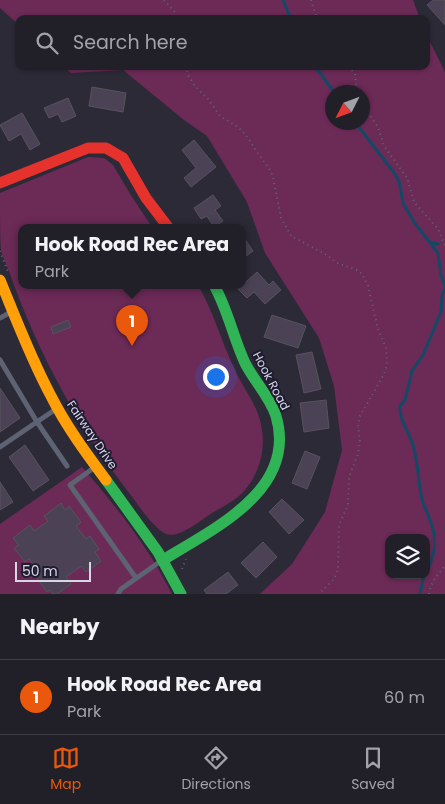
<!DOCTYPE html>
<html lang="en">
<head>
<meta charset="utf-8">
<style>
  body { margin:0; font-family:Poppins,sans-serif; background:#2d2d35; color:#f1f3f6 }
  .controls { position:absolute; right:15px; bottom:15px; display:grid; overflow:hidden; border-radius:10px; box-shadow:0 1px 4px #0004 }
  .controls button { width:45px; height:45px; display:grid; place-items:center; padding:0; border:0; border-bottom:1px solid #3e3e46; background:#212029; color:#f1f3f6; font:25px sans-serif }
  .compass { position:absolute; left:325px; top:85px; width:45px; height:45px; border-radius:50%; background:#212029; box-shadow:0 1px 4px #0004; rotate:228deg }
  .scale { position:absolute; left:15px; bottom:12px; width:76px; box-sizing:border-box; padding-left:5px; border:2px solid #d7d6e5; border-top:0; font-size:14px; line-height:18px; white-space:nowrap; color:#d7d6e5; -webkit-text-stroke:4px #1f1c32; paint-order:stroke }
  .you { position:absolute; left:215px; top:376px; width:18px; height:18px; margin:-12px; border:4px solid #fff; border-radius:50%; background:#1a73e8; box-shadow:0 0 0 8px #1a73e833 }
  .badge { display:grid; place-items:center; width:32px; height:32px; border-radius:50%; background:#ea580c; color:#fff; font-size:16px; font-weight:700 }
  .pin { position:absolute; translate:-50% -41px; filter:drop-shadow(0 1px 2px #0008) }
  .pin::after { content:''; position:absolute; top:26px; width:18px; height:15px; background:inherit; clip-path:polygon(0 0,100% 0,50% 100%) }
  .popup { position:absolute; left:18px; top:224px; width:228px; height:65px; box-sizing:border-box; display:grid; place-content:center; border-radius:10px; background:#212029; filter:drop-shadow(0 1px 4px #0005); font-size:16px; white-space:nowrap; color:#a2a3a8 }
  .popup b { font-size:19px; color:#f1f3f6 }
  .popup::after { content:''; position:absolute; left:50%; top:100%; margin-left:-10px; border:10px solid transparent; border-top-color:#212029 }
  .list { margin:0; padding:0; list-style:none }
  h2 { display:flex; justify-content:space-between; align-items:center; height:65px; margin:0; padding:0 20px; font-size:21px }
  h2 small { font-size:16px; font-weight:400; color:#a2a3a8 }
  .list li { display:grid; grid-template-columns:32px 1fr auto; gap:15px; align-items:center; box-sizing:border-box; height:75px; padding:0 20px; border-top:1px solid #3e3e46 }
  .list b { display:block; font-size:19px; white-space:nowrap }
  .list p { margin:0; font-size:16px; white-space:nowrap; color:#a2a3a8 }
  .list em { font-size:16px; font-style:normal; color:#a2a3a8 }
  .icon { flex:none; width:28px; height:28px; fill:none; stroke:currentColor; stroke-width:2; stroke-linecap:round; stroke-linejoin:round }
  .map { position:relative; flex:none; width:445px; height:594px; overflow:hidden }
  .search { position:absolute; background:#212029; box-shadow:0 1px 4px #0004; left:15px; right:15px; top:15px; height:55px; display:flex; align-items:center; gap:12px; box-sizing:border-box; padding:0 18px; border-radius:10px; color:#a2a3a8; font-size:19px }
  .sheet { height:140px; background:#212029 }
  nav { display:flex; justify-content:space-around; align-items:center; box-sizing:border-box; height:70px; border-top:1px solid #3e3e46; background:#212029; font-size:14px; color:#a2a3a8 }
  nav a { display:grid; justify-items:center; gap:2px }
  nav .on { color:#ea580c }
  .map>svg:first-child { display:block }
  .green { fill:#6c2a57; fill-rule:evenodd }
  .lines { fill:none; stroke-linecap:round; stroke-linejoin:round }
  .stream { stroke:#134965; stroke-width:3 }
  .building { fill:#4c4255; stroke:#57535d }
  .path { stroke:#626672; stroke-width:2; stroke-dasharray:1 4; stroke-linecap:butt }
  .lane { stroke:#5d6373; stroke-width:5 }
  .fast { stroke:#30b455; stroke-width:11 }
  .slow { stroke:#ff9f0a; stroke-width:11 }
  .jam { stroke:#e5322d; stroke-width:11 }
  .labels { text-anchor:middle; stroke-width:4; stroke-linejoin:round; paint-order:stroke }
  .street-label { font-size:12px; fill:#d7d6e5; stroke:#1f1c32 }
</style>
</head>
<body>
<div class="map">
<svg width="445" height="594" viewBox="0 0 445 594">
  <rect width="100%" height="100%" fill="#2c2a37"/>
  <path class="green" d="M0,0H413L420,19H19V25L0,8Z
    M426,34L445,72V594H260L292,564L325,512L342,450L334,386L319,338L265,253L247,202L207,136L184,120L123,70L71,73L63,66H426ZM332,92H362V122H332ZM389,538H426V575H389Z
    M88,157L104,158L113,165L132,197L152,227H22V285H198C213,311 221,340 234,368C241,384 252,398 258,414C269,443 261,477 238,497C230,503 221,508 212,513C201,520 179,539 166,534C155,529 140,508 133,498C80,430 39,356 10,274C7,266 3,258 1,250C0,237 0,208 0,193Z
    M82,467C116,506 149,548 172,594H0V524Z"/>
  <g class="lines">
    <path class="stream" d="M283,0L291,19
      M315,66L334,92
      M355,122L392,170L399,181L403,203L414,222L438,253L441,275L445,286
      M429,242L438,244
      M426,572C437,552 437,538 429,517C427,511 423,505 422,499C418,481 418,462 413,445C409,432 399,420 400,406L405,400L412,371L423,355L441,312L442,296L445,288
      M420,594L424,575"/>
  </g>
  <path class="building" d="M433,0H445V25L427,5Z
    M92,87L126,93L123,112L89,106Z
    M68,98L76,116L62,122L58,114L49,118L44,108Z
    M22,113L40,144L30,150L21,134L9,141L0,125Z
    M194,140L216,167L191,187L184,178L196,168L182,150Z
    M213,195L221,206L215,210L223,221L214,227L207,216L201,219L194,208Z
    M242,235L253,251L242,259Z
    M257,272L269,285L273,281L281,290L265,304L254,292L247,298L238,289Z
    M272,315L306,326L298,348L264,337Z
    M68,320L71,327L53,334L51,327Z
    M312,352L321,389L304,393L296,355Z
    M0,388L20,418L0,432Z
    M326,400L329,428L304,432L300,403Z
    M25,445L49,480L33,491L9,457Z
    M305,451L320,457L307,489L292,483Z
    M0,482L13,502L0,510Z
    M282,499L304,520L289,534L269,512Z
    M61,503L65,510L69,506L81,522L76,526L86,539L90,536L99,549L95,552L101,561L86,572L81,566L66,577L71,584L57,594H53L50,590L47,592L36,577L40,574L29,559L25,562L14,548L19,545L13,538L30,525L34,531L48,521L44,516Z
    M263,542L277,557L256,578L241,563Z
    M228,572L238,585L226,594H207L204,590Z"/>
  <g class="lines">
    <path class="path" d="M164,0L174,11L178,19
      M311,0L317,19
      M186,66L188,75L195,86L208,99L220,116L238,127L246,135L257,152L270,170L273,177L281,218L291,236L325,254L339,264L357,270L362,274L368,286L378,329L386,348L387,366L384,374L360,416L358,427L360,442L358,454L349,477L348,505L339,525L338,570L334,579L319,594
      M349,66L355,74L357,92
      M362,104L378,127L384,146L407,178L414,202L438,229L445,246
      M0,251L8,272
      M182,569L186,559
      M429,594C431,582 437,575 445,566"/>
    <path class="lane" d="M0,318L13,311
      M0,360L37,422L67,466
      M0,447L56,409
      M95,467L70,485L136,578
      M118,594L121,589L161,561"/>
    <path class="fast" d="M106,480L158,552L181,594
      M163,560C213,529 298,490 276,416C270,397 254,381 245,363C233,337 228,310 214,285"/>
    <path class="slow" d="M0,280C16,319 31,359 51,396C66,426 86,453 106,480"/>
    <path class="jam" d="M0,183L88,148H106L123,158L146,198L168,227"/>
  </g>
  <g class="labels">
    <g class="street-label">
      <text transform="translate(271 381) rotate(62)" y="4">Hook Road</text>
      <text transform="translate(92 435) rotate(56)" y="4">Fairway Drive</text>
    </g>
  </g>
</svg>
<div class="controls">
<button><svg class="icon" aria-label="layers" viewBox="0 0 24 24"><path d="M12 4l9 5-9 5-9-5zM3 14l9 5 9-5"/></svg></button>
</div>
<svg class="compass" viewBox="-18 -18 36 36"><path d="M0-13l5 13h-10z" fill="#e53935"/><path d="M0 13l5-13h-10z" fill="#a2a3a8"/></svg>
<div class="scale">50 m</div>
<div class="you"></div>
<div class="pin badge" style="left:132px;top:346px">1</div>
<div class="popup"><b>Hook Road Rec Area</b>Park</div>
<div class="search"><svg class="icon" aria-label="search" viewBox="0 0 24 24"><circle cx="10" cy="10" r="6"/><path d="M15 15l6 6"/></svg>Search here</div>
</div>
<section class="sheet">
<h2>Nearby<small></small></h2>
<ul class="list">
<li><span class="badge">1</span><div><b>Hook Road Rec Area</b><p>Park</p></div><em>60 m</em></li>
</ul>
</section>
<nav>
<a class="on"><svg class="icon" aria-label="map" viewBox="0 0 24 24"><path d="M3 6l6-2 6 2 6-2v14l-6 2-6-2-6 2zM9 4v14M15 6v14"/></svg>Map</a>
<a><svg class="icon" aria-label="directions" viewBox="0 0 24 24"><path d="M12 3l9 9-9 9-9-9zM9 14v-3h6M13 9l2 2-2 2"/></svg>Directions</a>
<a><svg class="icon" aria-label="saved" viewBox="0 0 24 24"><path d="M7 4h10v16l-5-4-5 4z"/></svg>Saved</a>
</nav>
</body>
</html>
